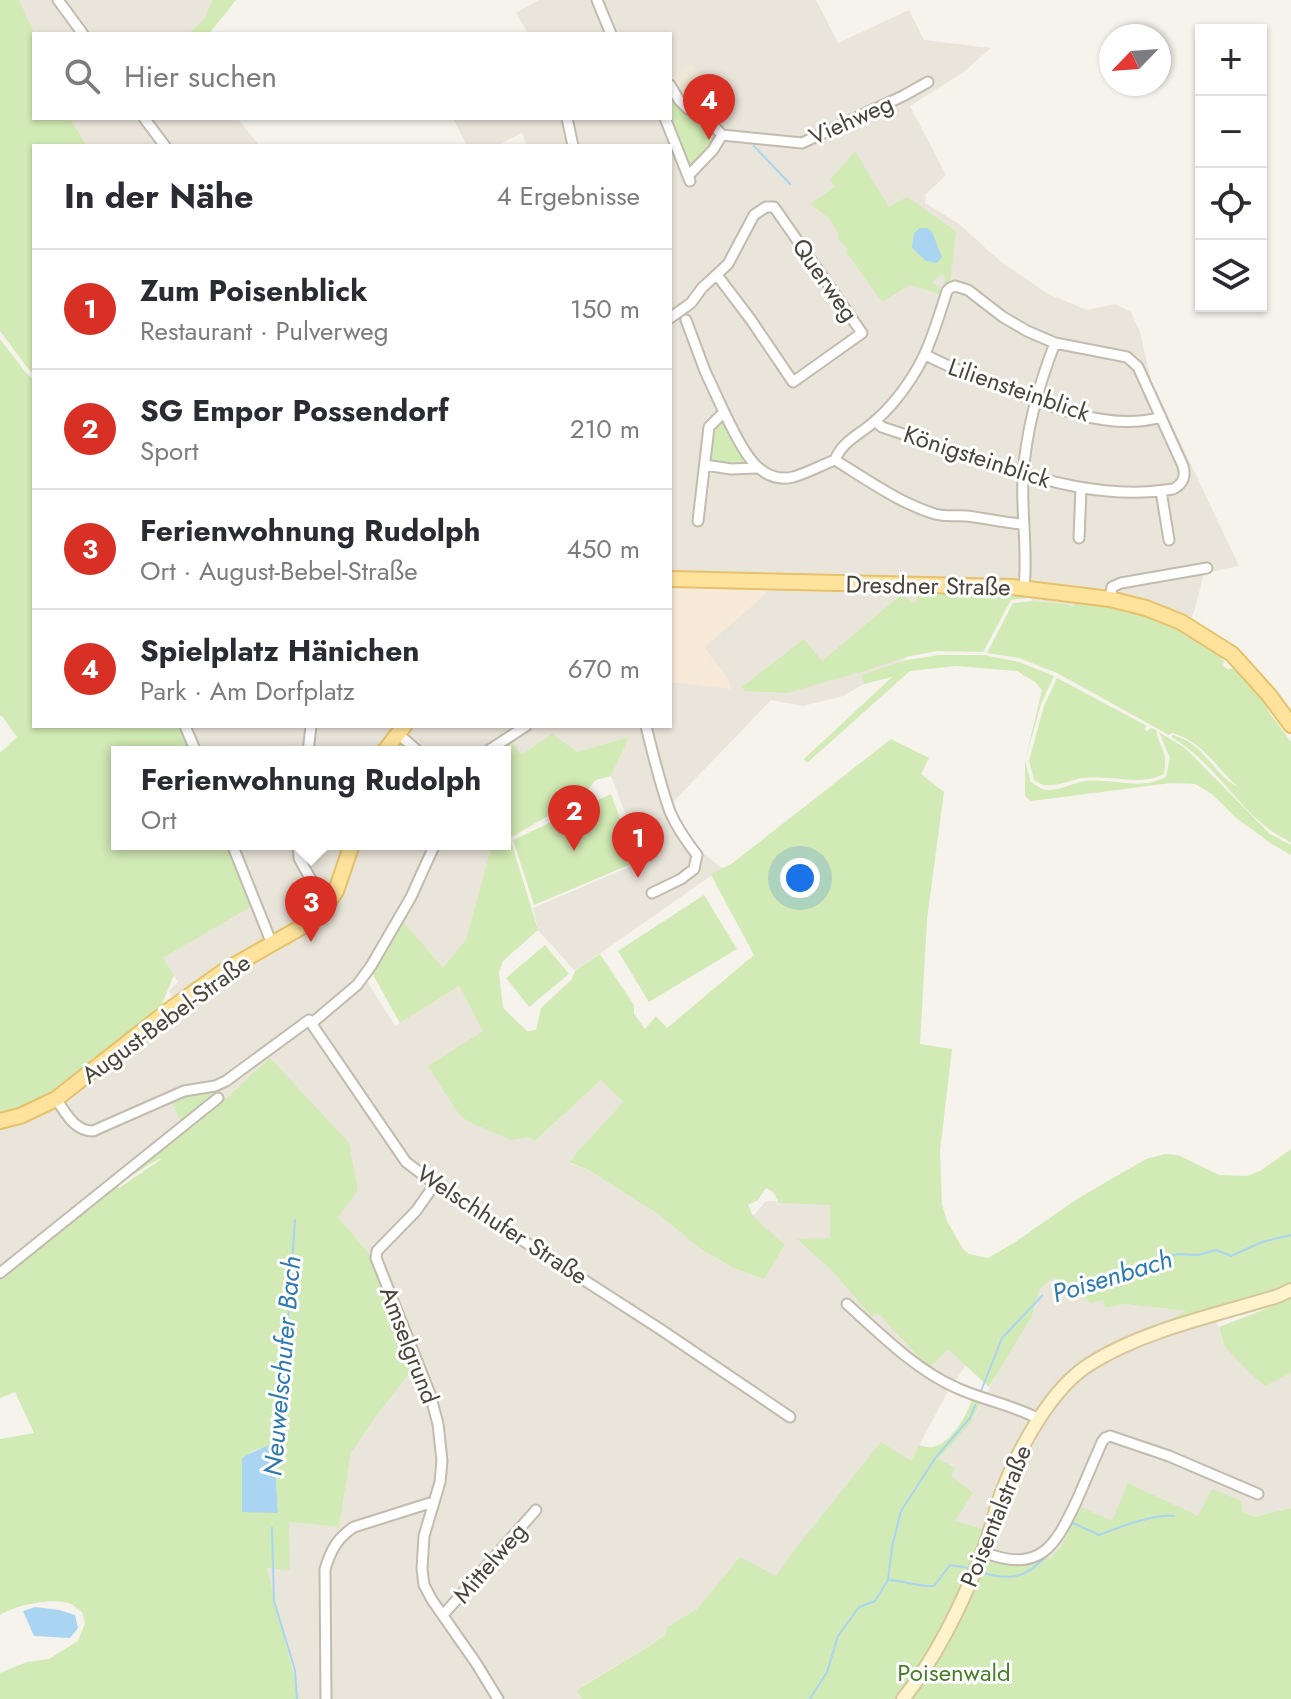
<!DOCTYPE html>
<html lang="de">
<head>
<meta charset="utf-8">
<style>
  body { margin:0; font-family:Jost,sans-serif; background:#f2f2f3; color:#2b2b33 }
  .controls { position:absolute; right:24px; top:24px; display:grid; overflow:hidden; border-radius:0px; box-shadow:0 2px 6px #0004 }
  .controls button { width:72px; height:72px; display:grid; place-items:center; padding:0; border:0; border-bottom:2px solid #e1e1e2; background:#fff; color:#2b2b33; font:40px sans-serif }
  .compass { position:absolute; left:1099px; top:24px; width:72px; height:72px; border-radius:50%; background:#fff; box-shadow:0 2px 6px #0004; rotate:245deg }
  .you { position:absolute; left:800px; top:878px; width:28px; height:28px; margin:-20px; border:6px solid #fff; border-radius:50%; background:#1a73e8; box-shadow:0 0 0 12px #1a73e833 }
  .badge { display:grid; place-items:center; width:52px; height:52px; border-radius:50%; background:#d93025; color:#fff; font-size:26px; font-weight:700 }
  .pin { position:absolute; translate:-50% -66px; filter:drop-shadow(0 2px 4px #0008) }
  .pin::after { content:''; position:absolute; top:42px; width:28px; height:24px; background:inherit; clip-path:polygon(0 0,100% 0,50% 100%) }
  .popup { position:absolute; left:111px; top:746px; width:400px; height:104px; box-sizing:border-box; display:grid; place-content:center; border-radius:0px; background:#fff; filter:drop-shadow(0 2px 6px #0005); font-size:26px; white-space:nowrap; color:#7c7c81 }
  .popup b { font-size:30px; color:#2b2b33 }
  .popup::after { content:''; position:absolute; left:50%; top:100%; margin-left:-16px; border:16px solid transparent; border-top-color:#fff }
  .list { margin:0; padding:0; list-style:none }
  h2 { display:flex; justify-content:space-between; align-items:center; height:104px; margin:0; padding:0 32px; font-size:34px }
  h2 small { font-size:26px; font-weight:400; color:#7c7c81 }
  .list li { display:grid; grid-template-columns:52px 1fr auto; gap:24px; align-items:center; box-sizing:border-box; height:120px; padding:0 32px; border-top:2px solid #e1e1e2 }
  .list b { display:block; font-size:30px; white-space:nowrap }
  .list p { margin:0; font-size:26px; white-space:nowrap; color:#7c7c81 }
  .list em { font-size:26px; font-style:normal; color:#7c7c81 }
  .icon { flex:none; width:44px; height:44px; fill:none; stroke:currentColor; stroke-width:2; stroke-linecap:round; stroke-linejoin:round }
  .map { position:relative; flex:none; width:1291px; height:1699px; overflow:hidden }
  .search { position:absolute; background:#fff; box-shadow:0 2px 6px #0004; left:32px; top:32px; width:640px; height:88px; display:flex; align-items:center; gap:20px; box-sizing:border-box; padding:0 28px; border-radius:0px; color:#7c7c81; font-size:30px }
  .panel { position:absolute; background:#fff; box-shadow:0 2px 6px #0004; left:32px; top:144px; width:640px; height:584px; border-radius:0px }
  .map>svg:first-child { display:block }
  .residential { fill:#eae5da }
  .commercial { fill:#f7ead8 }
  .education { fill:#efe8d6 }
  .green { fill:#d2eab5; fill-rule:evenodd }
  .water { fill:#a9d4f2 }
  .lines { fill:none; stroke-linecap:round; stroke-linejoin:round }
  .stream { stroke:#a9d4f2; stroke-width:2 }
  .street-casing { stroke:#c2bbae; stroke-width:13 }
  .secondary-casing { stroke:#d6c79b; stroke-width:16 }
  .primary-casing { stroke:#e6c16a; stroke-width:18 }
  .street { stroke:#fff; stroke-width:9 }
  .secondary { stroke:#fff3cd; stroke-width:12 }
  .primary { stroke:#ffe39c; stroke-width:14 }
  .labels { text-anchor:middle; stroke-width:6; stroke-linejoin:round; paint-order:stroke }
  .street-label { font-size:24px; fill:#4b4439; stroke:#fff }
  .park-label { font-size:24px; fill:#4a7f2a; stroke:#fff }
  .water-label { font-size:26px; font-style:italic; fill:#2e7ab2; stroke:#fff }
</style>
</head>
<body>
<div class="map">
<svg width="1291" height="1699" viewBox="0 0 1291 1699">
  <rect width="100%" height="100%" fill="#f6f3ec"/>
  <path class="residential" d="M19,0H212L205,18L188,34H35Z
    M539,0H816L838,43L909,10L924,40L991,48L965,71L910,106L946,175L926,194L925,203L959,224L1000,261L1048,294L1087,310L1115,304L1131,312L1140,332L1151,380L1239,566L1204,573L1194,612L1185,630L1068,606V604L1032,601L1031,597L1025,599L945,596L894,675L864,684L843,696L803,706L771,700L673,802L685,830L700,851L722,868L575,971L538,930L533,908L643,861L611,776L628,738L577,752L505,766V752H193L183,726H670V146H527L522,133L495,146H467L453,118H670V34H528L516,13Z
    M70,118H237L260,146H87Z
    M230,844H492L466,939L443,968L398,927L367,981L395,1026L459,986L483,1031L528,1136L535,1141L601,1080L623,1102L578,1151L570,1164L587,1169L658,1214L698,1247L733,1268L764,1279L785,1245L753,1216L766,1201L831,1204V1238L798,1240L833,1272L873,1316L878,1312L928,1368L948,1348L966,1365L948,1391L911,1461L795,1549L776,1577L740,1558L697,1609L667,1627L665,1635L651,1645L584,1685L578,1690L582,1699H300L267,1568L289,1522L339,1527L351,1453L379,1412L371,1256L338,1217L239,1085L225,1100H171L181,1123L0,1270V1114L27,1106L128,1036L151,1013L173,998L169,991L178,982L163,958L253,905Z
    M1054,1277L1091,1303L1103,1299L1105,1308L1125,1304L1187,1311L1165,1323L1214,1312L1224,1346L1265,1385L1291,1373V1508L1254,1517L1242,1511L1198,1516L1112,1522L1081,1507L1061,1546L1050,1560L1013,1564L998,1561L955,1521L950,1476L954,1468L939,1459L971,1422L1009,1352L1032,1316L1039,1290Z"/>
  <path class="commercial" d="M670,587L772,588L741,616L704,647L729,680L731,689L670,682Z"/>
  <path class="education" d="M692,64L707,86L684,100L670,78Z"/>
  <path class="green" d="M0,0H19L35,34L34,118H70L87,146H34V374L29,370L0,331Z
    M212,0H236L209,34H188L205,18Z
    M670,92L682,110L708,126L715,133L714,141L695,164L692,166L688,164L669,118Z
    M855,151L889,207L907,197L956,231L950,282L945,287L943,285L945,280L943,273L932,282L940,289V294L910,285L882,302L846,252L848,250L838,238V233L829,218L810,204L835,187L830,180Z
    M0,339L27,374L34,380V726H183L193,752H117V844H230L254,905L163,958L174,975L162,1004L95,1061L51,1094L27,1106L0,1114V753L17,737L2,716H0Z
    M722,421H724L745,458L742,465L714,464L709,460L711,431L714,423Z
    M917,589L1007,594L1032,597L1011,600L983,652L937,651L906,657L861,672L787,693L745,691L742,687L804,639L822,661L901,595L914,603L917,599L913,594Z
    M1032,601L1069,604V606L1074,607L1075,601C1093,604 1114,604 1132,609C1155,614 1212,641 1224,661L1223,665L1227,669L1236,668L1269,707L1267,709L1291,742V843C1284,838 1276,835 1269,829C1233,802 1211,759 1171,737L1173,735C1207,745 1211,773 1238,787C1216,767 1202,741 1172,733L1169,735L1057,673L1019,658L987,653L1013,603Z
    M939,655H984L1019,662L1054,676L1041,704L1025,761L1031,782C1033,783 1040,788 1042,789C1056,793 1072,783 1086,781C1114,778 1139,791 1166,777L1170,758L1159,732L1185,748L1270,834L1291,845V855L1272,844L1235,817L1212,794L1195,784L1171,783L1031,801L1025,796V761L1042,690L1035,682L1017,671L956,666L910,671L807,763L804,759L892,677L864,684L861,675L907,660Z
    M1057,678L1147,726L1144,729L1147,731L1151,728L1156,730C1160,751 1168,748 1164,774C1138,787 1110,774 1082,778C1071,780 1057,787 1045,785C1041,785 1038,782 1034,780L1029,761L1044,706Z
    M552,734L577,752L629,737L611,776L596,780L582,796L510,838L538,930L503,961L499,972L503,1008L527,1031L536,1030L541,1008L571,980L575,971L600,954L634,1005V1014L645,1029L656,1016L667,1028L754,955L711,875L722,868L730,865L891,739L929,758L921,774L944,792L927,919L920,1044L952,1049L940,1151L942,1204L947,1221L963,1249L969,1254L988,1258L1014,1243L1077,1199L1146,1159L1165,1154L1178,1155L1219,1175L1247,1176L1260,1171L1291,1149V1285L1274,1293L1163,1326L1165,1323L1186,1311L1125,1304L1105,1308L1103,1300L1091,1303L1054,1277L1039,1290L1032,1316L989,1387L948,1349L929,1368L878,1313L872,1317L833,1272L797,1239L830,1238V1205L779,1203L773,1192L766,1188L758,1200L748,1205L753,1216L785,1245L764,1279L733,1268L698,1247L658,1214L587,1169L570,1163L578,1151L623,1102L601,1080L535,1141L528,1137L511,1140L467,1121L456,1110L428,1066L483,1031L459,986L400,1023L372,973L402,920L443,968L466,939L492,844H505V752H493L511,740L521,755Z
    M611,794L636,862L534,905L513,840Z
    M704,895L737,949L649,1002L618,951Z
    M545,945L569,974L529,1007L506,978Z
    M270,1058L349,1143L358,1190L338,1217L371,1256L415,1366L379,1412L351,1453L339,1527L289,1522L290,1570L267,1568L300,1699H0V1673L27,1662L49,1659L78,1641L85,1623L82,1612C78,1610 75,1606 71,1604C54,1597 16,1605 0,1615V1439L34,1433L15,1392L0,1398V1275L113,1185L119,1188L163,1158C148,1162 134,1178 118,1181L181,1123L171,1100L216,1090L225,1099ZM266,1447L276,1482L278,1512H243V1458L253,1451Z
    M1291,1299V1373L1265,1386L1249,1372L1224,1346L1219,1327Z
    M972,1399L981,1402L971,1422L939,1459L955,1468L951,1476L973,1493L955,1521L986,1530C963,1590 935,1647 897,1699H582L577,1690L651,1645L665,1635L667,1627L697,1609L740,1557L776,1576L795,1549L881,1442L911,1461L919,1445C924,1446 928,1448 932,1447C950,1445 968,1414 972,1399Z
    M1128,1483L1198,1516L1212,1489L1241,1501L1242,1511L1254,1517L1291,1508V1699H906L984,1557C995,1560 1006,1564 1017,1563C1028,1562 1040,1556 1050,1559L1061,1546L1081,1507L1112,1521Z"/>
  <path class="water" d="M920,228H927L932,232L942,257L937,263L926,261L912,248L914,233Z
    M276,1441V1482L278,1513L242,1512V1458C253,1451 265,1448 276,1441Z
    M35,1607L59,1610L75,1615L78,1628L70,1638L34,1636L23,1611Z"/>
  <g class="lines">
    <path class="stream" d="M754,146L790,184
      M1060,1292L1072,1286L1178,1254L1198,1255L1216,1250L1231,1256L1262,1242L1291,1235
      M981,1391L1002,1338L1042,1296
      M273,1445L281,1419L295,1220
      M272,1528L274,1601L295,1670L297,1699
      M1066,1532L1073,1523L1099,1535C1120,1527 1152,1514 1174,1516
      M981,1572C1016,1584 1031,1574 1055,1547
      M889,1580C904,1581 919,1587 934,1586L950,1565L969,1568
      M810,1699L827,1672L838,1636L859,1607L875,1601L888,1580L892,1547L901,1511L936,1457L970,1418L975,1405"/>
    <g class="street-casing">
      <path id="street" d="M58,0L83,34
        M597,0L611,34
        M670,85L679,100L688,109L710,122L722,135
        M144,118L165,146
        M567,118L573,146
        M665,118L690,181
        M722,135L802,143L903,96L928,82
        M689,175L713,150L722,135
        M670,318L691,303L702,288L728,264L754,215L766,207H774L862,333L793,382L751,320L717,275
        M686,320L705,371L724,412L709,427L698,521
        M926,355C948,367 971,375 994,384C1042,404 1109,433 1161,417
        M724,412C738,439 755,486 793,477C808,473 821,465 835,460C842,441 861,434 875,421C881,416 887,410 893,403C925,365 932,338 947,291L950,288L955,286L968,290L1003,317L1027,331L1055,343L1127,357L1138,367L1183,466C1186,477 1183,484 1173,489C1107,500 1043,481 981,460C948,449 915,438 882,427L875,421
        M835,460C866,479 899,503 935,514C946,517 956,515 966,516C985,518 1004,523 1023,524
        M705,465L731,469L757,468
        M1161,491L1169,540
        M1079,538L1081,488
        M1024,588C1028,551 1021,513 1023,476C1026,431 1039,384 1055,343
        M1110,599L1112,587L1121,583L1207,568
        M185,726L196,752
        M646,726C653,755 660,784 670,812C677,828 687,842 697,855L694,869L681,879L652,893
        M397,733L419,752
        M308,752L311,726
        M486,752L526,726
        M232,844L272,944
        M298,844L299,858L326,907
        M312,1023L357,985L371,966L411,897L435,844
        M56,1099C66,1113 74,1131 93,1131L184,1091L215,1086L226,1081L309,1020L406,1162L435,1184L660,1329L790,1417
        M435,1184L416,1211L377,1251L376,1258L430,1394L438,1424L442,1461L440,1482L424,1536L422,1569L424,1585L432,1600L476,1663L498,1699
        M0,1273L218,1098
        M847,1304C879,1333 917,1371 957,1388C983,1400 1013,1405 1039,1419
        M983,1552C1040,1574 1055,1547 1077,1500C1085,1481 1094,1461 1102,1442L1105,1438L1110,1436L1169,1456L1258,1494
        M443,1615L536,1510
        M326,1699L325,1569C331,1550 337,1538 354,1527L433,1502"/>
    </g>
    <g class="secondary-casing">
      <path id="secondary" d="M903,1699C936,1658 962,1604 981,1556C990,1535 994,1513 1002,1492C1018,1450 1051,1388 1090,1364C1143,1330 1217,1315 1278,1296L1291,1290"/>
    </g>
    <g class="primary-casing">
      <path id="primary" d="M670,579L1012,587L1110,599L1146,608L1181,622L1232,654L1269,695L1291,725
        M384,752L404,726
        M0,1121L20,1116L56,1099L168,1011L224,971L305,925L320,915L336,891L352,844"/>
    </g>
    <use href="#street" class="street"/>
    <use href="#secondary" class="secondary"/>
    <use href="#primary" class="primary"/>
  </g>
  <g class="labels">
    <g class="street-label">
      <text transform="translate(851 120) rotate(-24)" y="8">Viehweg</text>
      <text transform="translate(825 280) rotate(55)" y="8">Querweg</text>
      <text transform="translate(1019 390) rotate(19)" y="8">Liliensteinblick</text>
      <text transform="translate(977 457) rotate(18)" y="8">Königsteinblick</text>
      <text transform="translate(928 586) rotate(1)" y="8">Dresdner Straße</text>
      <text transform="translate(166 1019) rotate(-36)" y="8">August-Bebel-Straße</text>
      <text transform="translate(502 1225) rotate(33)" y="8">Welschhufer Straße</text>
      <text transform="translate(409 1345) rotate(69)" y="8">Amselgrund</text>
      <text transform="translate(996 1516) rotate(-68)" y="8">Poisentalstraße</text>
      <text transform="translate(490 1563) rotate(-49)" y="8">Mittelweg</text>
    </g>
    <g class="park-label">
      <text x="954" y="1681">Poisenwald</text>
    </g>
    <g class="water-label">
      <text transform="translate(1112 1276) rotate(-17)" y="9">Poisenbach</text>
      <text transform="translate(282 1366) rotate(-85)" y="9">Neuwelschufer Bach</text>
    </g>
  </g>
</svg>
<div class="controls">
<button>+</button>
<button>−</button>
<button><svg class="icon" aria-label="locate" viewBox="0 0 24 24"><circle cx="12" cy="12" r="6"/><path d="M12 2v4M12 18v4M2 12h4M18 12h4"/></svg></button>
<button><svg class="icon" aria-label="layers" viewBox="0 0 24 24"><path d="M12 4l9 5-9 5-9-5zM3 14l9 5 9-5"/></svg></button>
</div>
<svg class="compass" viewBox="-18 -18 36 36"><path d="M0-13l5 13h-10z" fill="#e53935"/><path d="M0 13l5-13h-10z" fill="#7c7c81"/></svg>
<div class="you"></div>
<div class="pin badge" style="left:638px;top:878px">1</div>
<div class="pin badge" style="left:574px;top:851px">2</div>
<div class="pin badge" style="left:311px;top:942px">3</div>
<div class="popup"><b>Ferienwohnung Rudolph</b>Ort</div>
<div class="pin badge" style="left:709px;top:140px">4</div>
<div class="search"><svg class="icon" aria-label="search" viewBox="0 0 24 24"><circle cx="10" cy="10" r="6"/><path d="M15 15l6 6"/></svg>Hier suchen</div>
<section class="panel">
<h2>In der Nähe<small>4 Ergebnisse</small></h2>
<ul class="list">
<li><span class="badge">1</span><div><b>Zum Poisenblick</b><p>Restaurant · Pulverweg</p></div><em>150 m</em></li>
<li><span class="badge">2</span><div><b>SG Empor Possendorf</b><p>Sport</p></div><em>210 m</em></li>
<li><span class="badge">3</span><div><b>Ferienwohnung Rudolph</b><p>Ort · August-Bebel-Straße</p></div><em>450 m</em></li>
<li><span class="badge">4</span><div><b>Spielplatz Hänichen</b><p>Park · Am Dorfplatz</p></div><em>670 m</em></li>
</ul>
</section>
</div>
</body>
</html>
